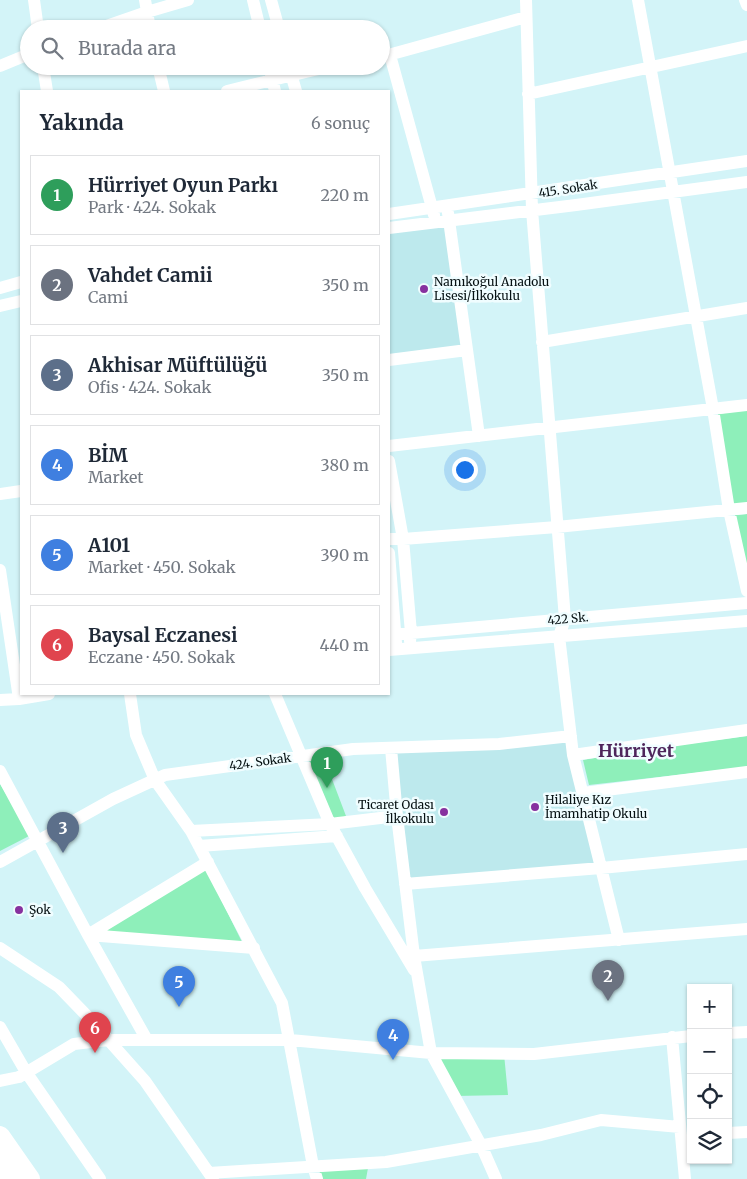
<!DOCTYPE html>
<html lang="tr">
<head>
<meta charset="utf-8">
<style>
  body { margin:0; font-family:Merriweather,serif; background:#f2f2f3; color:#1f2937 }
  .controls { position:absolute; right:15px; bottom:15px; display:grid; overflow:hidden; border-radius:0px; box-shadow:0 1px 4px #0004 }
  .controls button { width:45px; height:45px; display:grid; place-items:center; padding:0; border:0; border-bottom:1px solid #e0e1e3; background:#fff; color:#1f2937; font:25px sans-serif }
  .you { position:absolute; left:464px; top:469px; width:18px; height:18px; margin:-12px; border:4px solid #fff; border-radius:50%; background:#1a73e8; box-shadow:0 0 0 8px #1a73e833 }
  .badge { display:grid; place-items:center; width:32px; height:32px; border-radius:50%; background:#87319f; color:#fff; font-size:16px; font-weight:700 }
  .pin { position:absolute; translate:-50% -41px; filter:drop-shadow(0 1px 2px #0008) }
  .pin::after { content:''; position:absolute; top:26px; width:18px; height:15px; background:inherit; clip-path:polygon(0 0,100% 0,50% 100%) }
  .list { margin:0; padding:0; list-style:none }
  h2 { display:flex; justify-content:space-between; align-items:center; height:65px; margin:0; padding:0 20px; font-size:21px }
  h2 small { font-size:16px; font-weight:400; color:#747a83 }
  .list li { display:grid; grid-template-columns:32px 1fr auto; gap:15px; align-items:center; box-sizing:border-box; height:80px; margin:0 10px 10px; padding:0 10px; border:1px solid #e0e1e3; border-radius:0px }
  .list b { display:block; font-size:19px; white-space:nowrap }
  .list p { margin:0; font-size:16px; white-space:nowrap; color:#747a83 }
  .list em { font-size:16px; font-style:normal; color:#747a83 }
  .icon { flex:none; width:28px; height:28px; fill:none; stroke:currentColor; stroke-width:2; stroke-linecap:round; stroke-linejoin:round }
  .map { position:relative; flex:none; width:747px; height:1179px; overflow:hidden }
  .search { position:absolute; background:#fff; box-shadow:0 1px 4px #0004; left:20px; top:20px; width:370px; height:55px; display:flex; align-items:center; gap:12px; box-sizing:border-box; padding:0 18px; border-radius:28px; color:#747a83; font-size:19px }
  .panel { position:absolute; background:#fff; box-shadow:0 1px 4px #0004; left:20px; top:90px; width:370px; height:605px; border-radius:0px }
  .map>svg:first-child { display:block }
  .built { fill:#bde9ed }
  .green { fill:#8eefba }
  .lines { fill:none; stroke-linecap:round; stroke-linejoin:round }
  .street { stroke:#fff; stroke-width:12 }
  .primary { stroke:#fff; stroke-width:20 }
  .poi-dot { fill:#87319f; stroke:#f0fdff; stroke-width:2 }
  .labels { text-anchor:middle; stroke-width:5; stroke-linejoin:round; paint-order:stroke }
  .street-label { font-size:12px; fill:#061113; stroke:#f0fdff }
  .poi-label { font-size:12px; fill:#061113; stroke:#f0fdff; text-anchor:start }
  .district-label { font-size:18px; font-weight:bold; fill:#4e255b; stroke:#f0fdff }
</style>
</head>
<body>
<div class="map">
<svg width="747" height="1179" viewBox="0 0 747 1179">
  <rect width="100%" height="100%" fill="#d3f4f8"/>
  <path class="built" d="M449,221L467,350L389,360V228Z
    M569,740L597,864L410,879L395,752Z"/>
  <path class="green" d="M747,410V503L733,505L718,414Z
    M747,514V571L735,515Z
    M747,736V767L589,785L583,760L641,750Z
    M324,758L346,816L330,824L309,760Z
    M0,784L31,835L0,851Z
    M206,869L243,944L99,933Z
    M431,1053L504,1054L508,1095L455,1096Z
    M368,1168L366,1179H323L319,1171Z"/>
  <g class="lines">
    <path class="street" d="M34,0L38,29
      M145,0L150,29
      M253,0L260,29
      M271,0L279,29
      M526,0L532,210L565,619L559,636L573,755L619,940
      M638,0L713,409L729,510L747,591
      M745,0L747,5
      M98,29L147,12L188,0
      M390,55L434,215
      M381,57L526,17
      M0,66L29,54
      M43,66L47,91
      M158,66L164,91
      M269,66L275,91
      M289,67L296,91
      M227,91C262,83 297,73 332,66
      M528,94L747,46
      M448,213L479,436
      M389,214L747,161
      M389,228L576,205L747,182
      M0,288L21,282
      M0,306L21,301
      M542,342L747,308
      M389,360L467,350
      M389,446L747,405
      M389,461L403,539L411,633L410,641
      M0,494L21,491
      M389,539H403L557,527L747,508
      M389,553L396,643
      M0,570L19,699
      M389,635L747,603
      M389,650L747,621
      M130,694L136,735L155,780L191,831L282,1003L313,1166L317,1179
      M275,694L330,824L365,888L414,970
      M0,700L19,699L49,694
      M391,748L397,816L414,956L431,1053L481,1145L496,1179
      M573,755L747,730
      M0,771L88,935L147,1040
      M583,793L747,772
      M191,831L330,824L397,816
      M199,846L337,836
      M0,862L113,799L165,775L353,749L499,744L571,736
      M405,884L601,868L747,854
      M88,935L254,948
      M88,935L208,862
      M0,948L59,987L88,1017L145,1081L213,1179
      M414,956L747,929
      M0,1027L26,1072L100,1179
      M728,1033L747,1032
      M672,1037L685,1179
      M0,1081L19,1077L74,1044L108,1040H290L431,1053L534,1054L691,1036
      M728,1133L747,1132
      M209,1173L386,1162L541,1135L601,1120L680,1127"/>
    <path class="primary" d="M0,1136L30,1179
      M0,1163L12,1179"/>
  </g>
  <g class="poi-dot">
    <circle cx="424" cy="289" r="5"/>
    <circle cx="535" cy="807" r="5"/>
    <circle cx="444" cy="812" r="5"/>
    <circle cx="19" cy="910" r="5"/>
  </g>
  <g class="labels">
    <g class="street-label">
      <text transform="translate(568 189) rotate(-9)" y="4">415. Sokak</text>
      <text transform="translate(568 619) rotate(-5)" y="4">422 Sk.</text>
      <text transform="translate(260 762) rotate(-8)" y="4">424. Sokak</text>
    </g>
    <g class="poi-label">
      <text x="434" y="286">Namıkoğul Anadolu<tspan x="434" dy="14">Lisesi/İlkokulu</tspan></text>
      <text x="545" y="804">Hilaliye Kız<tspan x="545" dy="14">İmamhatip Okulu</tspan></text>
      <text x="434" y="809" text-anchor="end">Ticaret Odası<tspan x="434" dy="14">İlkokulu</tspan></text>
      <text x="29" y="914">Şok</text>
    </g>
    <g class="district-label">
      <text x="636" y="757">Hürriyet</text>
    </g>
  </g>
</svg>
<div class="controls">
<button>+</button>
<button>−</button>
<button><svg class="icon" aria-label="locate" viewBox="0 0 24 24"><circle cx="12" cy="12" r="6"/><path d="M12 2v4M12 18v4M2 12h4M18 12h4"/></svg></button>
<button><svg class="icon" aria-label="layers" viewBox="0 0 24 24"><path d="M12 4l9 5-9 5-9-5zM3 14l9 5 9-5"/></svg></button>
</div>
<div class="you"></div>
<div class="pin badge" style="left:327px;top:788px;background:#2e9e5b">1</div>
<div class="pin badge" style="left:608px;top:1001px;background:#6b7280">2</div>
<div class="pin badge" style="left:63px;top:853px;background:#5c6f8a">3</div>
<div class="pin badge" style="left:393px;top:1060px;background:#3f7fe0">4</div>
<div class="pin badge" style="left:179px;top:1007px;background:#3f7fe0">5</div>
<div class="pin badge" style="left:95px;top:1053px;background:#e0444e">6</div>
<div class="search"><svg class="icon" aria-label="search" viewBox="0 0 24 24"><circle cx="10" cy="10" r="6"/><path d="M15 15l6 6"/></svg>Burada ara</div>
<section class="panel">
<h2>Yakında<small>6 sonuç</small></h2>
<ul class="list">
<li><span class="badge" style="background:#2e9e5b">1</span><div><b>Hürriyet Oyun Parkı</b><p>Park · 424. Sokak</p></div><em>220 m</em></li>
<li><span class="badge" style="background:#6b7280">2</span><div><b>Vahdet Camii</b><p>Cami</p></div><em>350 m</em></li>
<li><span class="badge" style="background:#5c6f8a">3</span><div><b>Akhisar Müftülüğü</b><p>Ofis · 424. Sokak</p></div><em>350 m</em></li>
<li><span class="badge" style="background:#3f7fe0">4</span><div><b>BİM</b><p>Market</p></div><em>380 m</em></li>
<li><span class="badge" style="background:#3f7fe0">5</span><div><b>A101</b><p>Market · 450. Sokak</p></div><em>390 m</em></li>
<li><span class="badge" style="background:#e0444e">6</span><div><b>Baysal Eczanesi</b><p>Eczane · 450. Sokak</p></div><em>440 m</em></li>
</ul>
</section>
</div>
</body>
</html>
